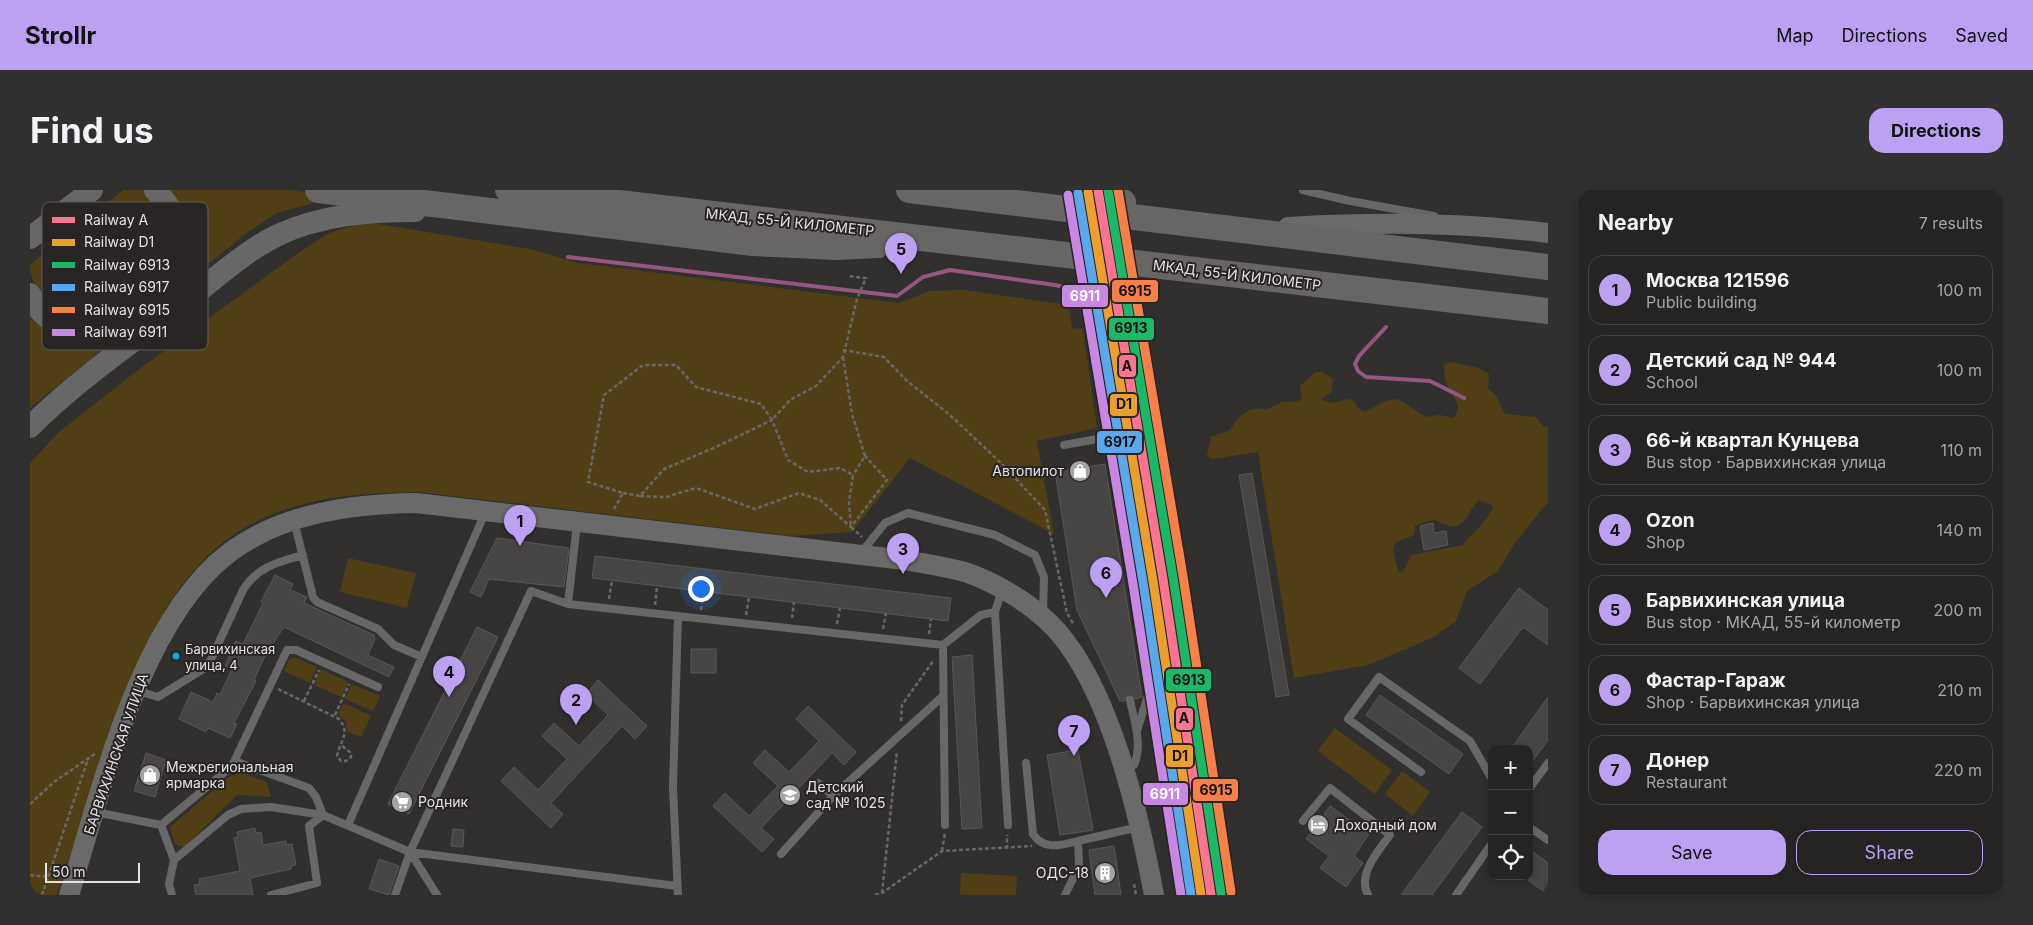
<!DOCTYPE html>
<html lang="en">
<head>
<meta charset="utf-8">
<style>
  body { margin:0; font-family:Inter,sans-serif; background:#313030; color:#f1f3f6 }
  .controls { position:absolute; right:15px; bottom:15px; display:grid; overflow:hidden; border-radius:10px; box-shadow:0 2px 8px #0003 }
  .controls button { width:45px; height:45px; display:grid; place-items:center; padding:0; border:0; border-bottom:1px solid #424141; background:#252423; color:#f1f3f6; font:25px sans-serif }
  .scale { position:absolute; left:15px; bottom:12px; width:95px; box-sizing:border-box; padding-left:5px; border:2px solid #e3e1e1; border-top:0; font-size:14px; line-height:18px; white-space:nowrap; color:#e3e1e1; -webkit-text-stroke:4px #282524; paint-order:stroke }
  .you { position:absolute; left:670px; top:398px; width:18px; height:18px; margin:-12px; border:4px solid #fff; border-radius:50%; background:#1a73e8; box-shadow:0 0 0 8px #1a73e833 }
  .badge { display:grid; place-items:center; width:32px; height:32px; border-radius:50%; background:#bca0f2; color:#111; font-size:16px; font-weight:700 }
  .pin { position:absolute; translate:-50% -41px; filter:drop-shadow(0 1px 2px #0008) }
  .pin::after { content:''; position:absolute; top:26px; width:18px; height:15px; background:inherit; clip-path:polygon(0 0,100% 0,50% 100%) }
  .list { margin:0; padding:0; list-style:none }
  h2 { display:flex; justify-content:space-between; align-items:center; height:65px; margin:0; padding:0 20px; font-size:21px }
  h2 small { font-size:16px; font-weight:400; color:#a3a4a6 }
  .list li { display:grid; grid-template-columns:32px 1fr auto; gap:15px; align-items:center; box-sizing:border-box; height:70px; margin:0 10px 10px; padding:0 10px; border:1px solid #424141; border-radius:15px }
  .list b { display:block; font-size:19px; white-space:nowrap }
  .list p { margin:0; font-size:16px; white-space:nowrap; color:#a3a4a6 }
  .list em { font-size:16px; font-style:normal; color:#a3a4a6 }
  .actions { display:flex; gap:10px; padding:15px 20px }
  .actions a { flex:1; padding:11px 0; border:1px solid #bca0f2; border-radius:15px; text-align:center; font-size:18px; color:#bca0f2 }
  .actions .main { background:#bca0f2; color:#111 }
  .icon { flex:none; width:28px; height:28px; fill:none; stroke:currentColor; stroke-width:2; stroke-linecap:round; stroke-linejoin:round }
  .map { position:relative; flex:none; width:1518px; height:705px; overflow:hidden; border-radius:15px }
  header { display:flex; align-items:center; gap:30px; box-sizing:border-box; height:70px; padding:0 25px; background:#bca0f2; color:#111 }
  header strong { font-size:24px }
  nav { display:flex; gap:28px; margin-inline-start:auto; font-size:18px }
  .intro { display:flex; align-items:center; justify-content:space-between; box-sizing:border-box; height:120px; padding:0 30px }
  h1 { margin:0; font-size:35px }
  .button { padding:12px 22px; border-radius:15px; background:#bca0f2; color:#111; font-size:18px; font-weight:700 }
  main { display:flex; gap:30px; padding:0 30px }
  aside { flex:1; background:#252423; border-radius:15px; box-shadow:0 2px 8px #0003 }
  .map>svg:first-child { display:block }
  .green { fill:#503f14; fill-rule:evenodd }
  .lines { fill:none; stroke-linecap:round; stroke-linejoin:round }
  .stream { stroke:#975680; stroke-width:4 }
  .building { fill:#464544; stroke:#585756 }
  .path { stroke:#686766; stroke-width:2.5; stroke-dasharray:4 2.5; stroke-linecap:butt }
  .lane { stroke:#686767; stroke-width:8 }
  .secondary { stroke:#6b6a6a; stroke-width:20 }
  .primary { stroke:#686767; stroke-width:22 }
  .highway { stroke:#676665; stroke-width:26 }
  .rail-1-casing { stroke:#282524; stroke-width:12 }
  .rail-2-casing { stroke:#282524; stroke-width:12 }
  .rail-3-casing { stroke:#282524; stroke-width:12 }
  .rail-4-casing { stroke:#282524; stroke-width:12 }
  .rail-5-casing { stroke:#282524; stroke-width:12 }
  .rail-6-casing { stroke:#282524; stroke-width:12 }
  .rail-1 { stroke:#fc7590; stroke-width:9 }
  .rail-2 { stroke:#ed9f2d; stroke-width:9 }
  .rail-3 { stroke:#1ab867; stroke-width:9 }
  .rail-4 { stroke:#5aa8eb; stroke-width:9 }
  .rail-5 { stroke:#f78048; stroke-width:9 }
  .rail-6 { stroke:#c787e3; stroke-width:9 }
  .bus-dot { fill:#0dafd3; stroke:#282524; stroke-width:2 }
  .labels { text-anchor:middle; stroke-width:4; stroke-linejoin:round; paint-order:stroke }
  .bus-label { font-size:13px; fill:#e3e1e1; stroke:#282524; text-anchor:start }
  .street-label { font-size:14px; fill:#e3e1e1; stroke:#282524 }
  .poi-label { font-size:14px; fill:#e3e1e1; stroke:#282524; text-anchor:start }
  .key { fill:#282524; stroke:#605d5d; stroke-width:1 }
  .key-label { font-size:14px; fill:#e3e1e1 }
  .line-badge { stroke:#282524; stroke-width:2 }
  .badge-label { font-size:14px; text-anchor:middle; font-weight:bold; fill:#fff }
  .pale-badge-label { font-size:14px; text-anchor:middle; font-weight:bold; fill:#111 }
</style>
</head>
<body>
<header>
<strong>Strollr</strong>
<nav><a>Map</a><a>Directions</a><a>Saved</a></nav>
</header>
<div class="intro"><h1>Find us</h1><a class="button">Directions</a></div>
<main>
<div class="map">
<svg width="1518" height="705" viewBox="0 0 1518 705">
  <rect width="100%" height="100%" fill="#31302f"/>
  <path class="green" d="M93,0H118C123,10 130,20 133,31C137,44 133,63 126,75C118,92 81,125 62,127C44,130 26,122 15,109C7,100 0,88 0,75Z
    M137,0H259L308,6L247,23L214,45L0,218V115L58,145L143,82Z
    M336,32L500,59L548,73L869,113L899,101L934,100L1039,115L1042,138L1053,139L1067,238L1007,251L1024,344L880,268L822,342L761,346L389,302C333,303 278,306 227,331C138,375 104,478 74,565C58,612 42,658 27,705H0V273L29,242L108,180L271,61L299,43Z
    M1422,172L1448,178L1459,184L1458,198L1467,207L1475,224L1506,227L1514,237H1518V312L1484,354L1468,381L1437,401L1426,431L1404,447L1338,475L1264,488L1228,262L1182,269L1177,266L1181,247L1200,240C1207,228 1219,214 1235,220L1253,212H1267L1272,209L1270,196L1286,182H1292L1303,189L1302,202L1291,209C1302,217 1310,209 1322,209L1329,219L1335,222L1355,211L1368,209L1396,227L1410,225L1423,228C1435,215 1422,207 1417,195C1414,189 1415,181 1414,174ZM1449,310L1463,316C1458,332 1443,341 1433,355L1381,365L1373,382L1368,381L1363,359L1365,353L1384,345L1385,336C1390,334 1398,330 1404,330C1413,332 1424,342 1433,332C1439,326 1442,317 1449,310Z
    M318,368L386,383L377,418L310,402Z
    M264,467L287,477L280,493L254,481L259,470Z
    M291,479L318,492L311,507L284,495Z
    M322,494L350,506L343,521L315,509Z
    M314,513L341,526L331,547L318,542L315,531L308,524Z
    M1305,538L1362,580L1345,604L1288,561Z
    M1372,581L1400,602L1383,626L1355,604Z
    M213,583L237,592L241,607L207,605L154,657L145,654L140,637L200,586Z
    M931,683L987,686L986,705H930Z"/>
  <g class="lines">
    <path class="stream" d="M538,67L867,106L893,87L920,80L1025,95L1062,104
      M1356,137L1329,166L1325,174L1328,181L1336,187L1400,191L1434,208"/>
  </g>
  <path class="building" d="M1075,274L1112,507L1105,509L1099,504L1094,511H1090L1047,420L1025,282Z
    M1222,283L1259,505L1246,507L1209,285Z
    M1403,333L1404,343L1416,341L1418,355L1394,360L1390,336Z
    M467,348L539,358L534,397L459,389L451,407L440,402Z
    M565,366L921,408L918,431L562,388Z
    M245,385L263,394L260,400L277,407L274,413L344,445L345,449L338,465L364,477L359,487L254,437L236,464L224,490L226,491L204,533L207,534L200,548L178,538L176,542L149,529L161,502L183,512L187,503L190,505L202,479L195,476L206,451L213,454L233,413L231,412Z
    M1489,398L1518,420V455L1493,437L1450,494L1429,478Z
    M447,437L468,447L379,624L358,614Z
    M661,459H686V483H661Z
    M942,465L952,638L932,639L922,467Z
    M568,490L617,536L605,549L592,536L521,613L533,624L521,638L471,591L484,577L508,600L537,569L512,546L524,533L549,556L578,525L556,504Z
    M1350,505L1433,564L1419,584L1336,525Z
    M1518,507V550L1499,576V559H1481Z
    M778,516L826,562L814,575L802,563L731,638L744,649L732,662L683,616L695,603L719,626L748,596L723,573L735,560L759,582L789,551L766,529Z
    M1048,560L1063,640L1030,645L1017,565Z
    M116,563L136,570L125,607L104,601Z
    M1300,616L1339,644L1324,666L1333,673L1316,697L1290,678L1299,666L1276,649Z
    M1432,622L1452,637L1402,705H1371Z
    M225,638L226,643L231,642L233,655L256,651V655L262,654L266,675L261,676V679L220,688L223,705H166L164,695L170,694L169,689L210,681L204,648L208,647L207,642Z
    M423,639L434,640L433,657L421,656Z
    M1084,656L1091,705H1065L1059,660Z
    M1499,659L1518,673V704L1499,691Z
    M349,669L369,676L359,705L339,699Z"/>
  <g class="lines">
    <path class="path" d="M813,160L854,167L876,190L920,225L971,273L1015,320L1037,423L1044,435
      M813,167L822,224L835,266L823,285
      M593,303L610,306L634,279L686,257L742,230L758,270L778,282L810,278L823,285L819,312L821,337L832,347
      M610,306L636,307L666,298L725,319L769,303L790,310L821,337L857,290L835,266
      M584,319L593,303L558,292L574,205L613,175H646L666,197L731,214L742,230L760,210L786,196L813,167L827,109L836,88L817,86
      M579,409L582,391
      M625,415L627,396
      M671,420L673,402
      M716,425L719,407
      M762,428L764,412
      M807,434L810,418
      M853,439L856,423
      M899,444L901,429
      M248,499L309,529C321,543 310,551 307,566L311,571H316L321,567V563L311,555
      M274,511L289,480
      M305,525L319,494
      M871,531L872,515L903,471
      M0,614L24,592L66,563
      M977,659V645
      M912,661L915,643
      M0,685L18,687
      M1104,694L1106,705
      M852,703L867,561
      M12,705L58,569
      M845,705L852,703L912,661L1002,656"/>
    <path class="lane" d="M1273,0L1320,11L1404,26
      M1034,255L1067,249L1079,258L1119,502L1107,541
      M264,331L283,407L287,412L348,439L364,455L392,467
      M831,363L855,333L878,323L965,345L1005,365L1014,387L1013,424
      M972,400L965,422L978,635
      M538,414L913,455L951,425L965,422
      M913,455L915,635
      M108,501L128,507L178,476L213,400C227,377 248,372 273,365
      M996,573L1003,644C1014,661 1031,655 1048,651
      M202,576L257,460H266L348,497
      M1095,578L1104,575C1113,555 1104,530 1100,510
      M1391,582L1318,529L1349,487L1440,551L1462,589
      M788,593L803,606
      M1499,599L1518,573
      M65,622L131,635
      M1273,631L1300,598L1360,645C1348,661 1327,685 1338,705
      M131,635L202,576L210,573L279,598L286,607L293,625
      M131,635L144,670L139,694L142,705
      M318,635L455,323
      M1499,637L1518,650
      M380,662L407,705
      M751,664L803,606L913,506
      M144,670L198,625L211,619L241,617L293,625L380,662L647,696
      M241,705L287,693L279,636L293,625
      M365,705L380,662L501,401L538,414L547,333
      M648,705L643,597L648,426
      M1035,705L1049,676L1048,651L1109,637
      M1426,705L1462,653"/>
    <path class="secondary" d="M1258,37C1344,32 1432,32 1518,43
      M39,705C71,602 110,430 199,363C252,323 322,314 386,313L875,370C895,374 918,377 938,383C963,392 993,409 1013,427C1077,482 1109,624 1124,705"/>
    <path class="primary" d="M0,48L62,0
      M0,104C11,132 43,147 72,139C87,135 98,124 110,114C147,84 165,39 125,0
      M0,237C47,190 103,152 156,111C185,89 215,61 248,45C291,25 338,21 385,21"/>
    <path class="highway" d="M288,0L723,53L807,57L848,55
      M478,0L1518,121
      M879,0L1518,77
      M1049,0L1093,12"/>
    <g class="rail-1-casing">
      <path id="rail-1" d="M1068,0L1133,389L1181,705"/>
    </g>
    <g class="rail-2-casing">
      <path id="rail-2" d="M1058,2L1123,391L1171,705"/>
    </g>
    <g class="rail-3-casing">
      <path id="rail-3" d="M1078,0L1143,387L1191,703"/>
    </g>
    <g class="rail-4-casing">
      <path id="rail-4" d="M1048,3L1113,392L1161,705"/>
    </g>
    <g class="rail-5-casing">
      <path id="rail-5" d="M1088,0L1153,386L1201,702"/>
    </g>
    <g class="rail-6-casing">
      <path id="rail-6" d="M1038,5L1103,394L1151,705"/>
    </g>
    <use href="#rail-1" class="rail-1"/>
    <use href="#rail-2" class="rail-2"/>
    <use href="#rail-3" class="rail-3"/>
    <use href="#rail-4" class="rail-4"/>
    <use href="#rail-5" class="rail-5"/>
    <use href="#rail-6" class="rail-6"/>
  </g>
  <defs>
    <g id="shop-disc" transform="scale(1.125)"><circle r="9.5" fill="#a5a3a3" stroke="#282524"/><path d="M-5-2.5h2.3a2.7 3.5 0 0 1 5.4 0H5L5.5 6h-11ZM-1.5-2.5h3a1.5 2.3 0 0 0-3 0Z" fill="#fff"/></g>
    <g id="school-disc" transform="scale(1.125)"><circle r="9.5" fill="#a5a3a3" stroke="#282524"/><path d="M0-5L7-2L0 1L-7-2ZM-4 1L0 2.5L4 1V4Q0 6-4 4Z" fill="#fff"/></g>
    <g id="supermarket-disc" transform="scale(1.125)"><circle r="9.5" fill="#a5a3a3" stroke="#282524"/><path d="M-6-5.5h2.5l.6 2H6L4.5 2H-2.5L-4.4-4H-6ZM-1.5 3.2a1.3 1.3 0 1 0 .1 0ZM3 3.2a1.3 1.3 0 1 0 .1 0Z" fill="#fff"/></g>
    <g id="hotel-disc" transform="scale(1.125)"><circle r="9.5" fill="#a5a3a3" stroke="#282524"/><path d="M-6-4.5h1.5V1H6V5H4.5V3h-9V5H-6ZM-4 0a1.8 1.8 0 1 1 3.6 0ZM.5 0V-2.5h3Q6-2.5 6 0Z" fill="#fff"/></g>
    <g id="building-disc" transform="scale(1.125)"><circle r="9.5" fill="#a5a3a3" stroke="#282524"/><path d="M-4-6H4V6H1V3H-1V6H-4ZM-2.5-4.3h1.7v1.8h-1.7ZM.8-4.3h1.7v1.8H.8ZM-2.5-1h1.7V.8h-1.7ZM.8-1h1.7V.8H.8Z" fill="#fff"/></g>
  </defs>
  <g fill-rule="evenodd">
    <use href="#shop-disc" x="1050" y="281"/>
    <use href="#shop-disc" x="120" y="585"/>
    <use href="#school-disc" x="760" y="605"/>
    <use href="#supermarket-disc" x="372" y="612"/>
    <use href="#hotel-disc" x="1288" y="635"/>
    <use href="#building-disc" x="1075" y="683"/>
  </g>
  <circle class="bus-dot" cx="146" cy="466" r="4.5"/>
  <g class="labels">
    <g class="bus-label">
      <text x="155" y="464">Барвихинская<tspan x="155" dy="16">улица, 4</tspan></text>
    </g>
    <g class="street-label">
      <text transform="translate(760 32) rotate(6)" y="5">МКАД, 55-Й КИЛОМЕТР</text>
      <text transform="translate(1207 85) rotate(7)" y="5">МКАД, 55-Й КИЛОМЕТР</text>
      <text transform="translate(86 564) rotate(-71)" y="5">БАРВИХИНСКАЯ УЛИЦА</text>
    </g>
    <g class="poi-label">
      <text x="1034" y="286" text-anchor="end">Автопилот</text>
      <text x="136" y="582">Межрегиональная<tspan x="136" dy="16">ярмарка</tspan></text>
      <text x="776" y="602">Детский<tspan x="776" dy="16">сад № 1025</tspan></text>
      <text x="388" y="617">Родник</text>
      <text x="1304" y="640">Доходный дом</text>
      <text x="1059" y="688" text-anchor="end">ОДС-18</text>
    </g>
  </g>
  <rect x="12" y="12" width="166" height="148" rx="8" class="key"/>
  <rect x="22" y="27" width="23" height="6" fill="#fc7590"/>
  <rect x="22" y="49" width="23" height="7" fill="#ed9f2d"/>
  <rect x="22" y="72" width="23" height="6" fill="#1ab867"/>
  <rect x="22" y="94" width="23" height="7" fill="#5aa8eb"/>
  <rect x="22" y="117" width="23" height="6" fill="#f78048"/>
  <rect x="22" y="139" width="23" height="7" fill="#c787e3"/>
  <g class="key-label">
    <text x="54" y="35">Railway A</text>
    <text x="54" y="57">Railway D1</text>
    <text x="54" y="80">Railway 6913</text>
    <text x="54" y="102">Railway 6917</text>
    <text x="54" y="125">Railway 6915</text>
    <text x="54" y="147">Railway 6911</text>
  </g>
  <g class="line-badge">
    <rect x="1081" y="89" width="48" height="24" rx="5" fill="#f78048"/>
    <rect x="1031" y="94" width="48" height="24" rx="5" fill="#c787e3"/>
    <rect x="1078" y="127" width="47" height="24" rx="5" fill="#1ab867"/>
    <rect x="1088" y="164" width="19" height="24" rx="5" fill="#fc7590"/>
    <rect x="1079" y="203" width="29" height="24" rx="5" fill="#ed9f2d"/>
    <rect x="1066" y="240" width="47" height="24" rx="5" fill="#5aa8eb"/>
    <rect x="1135" y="478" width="47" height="24" rx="5" fill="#1ab867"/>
    <rect x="1145" y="517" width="19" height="24" rx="5" fill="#fc7590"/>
    <rect x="1135" y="554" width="29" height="24" rx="5" fill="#ed9f2d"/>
    <rect x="1162" y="588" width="47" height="24" rx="5" fill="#f78048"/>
    <rect x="1112" y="592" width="47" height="24" rx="5" fill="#c787e3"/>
  </g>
  <g class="badge-label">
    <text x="1055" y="111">6911</text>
    <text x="1135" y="609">6911</text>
  </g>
  <g class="pale-badge-label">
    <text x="1105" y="106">6915</text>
    <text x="1101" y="143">6913</text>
    <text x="1097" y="181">A</text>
    <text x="1094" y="219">D1</text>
    <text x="1090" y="257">6917</text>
    <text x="1159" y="495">6913</text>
    <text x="1154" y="533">A</text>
    <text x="1150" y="571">D1</text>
    <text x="1186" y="605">6915</text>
  </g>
</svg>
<div class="controls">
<button>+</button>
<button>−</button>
<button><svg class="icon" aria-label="locate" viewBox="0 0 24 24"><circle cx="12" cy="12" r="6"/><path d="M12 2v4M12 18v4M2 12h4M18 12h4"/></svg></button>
</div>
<div class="scale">50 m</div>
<div class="you"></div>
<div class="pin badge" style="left:490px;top:356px">1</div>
<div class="pin badge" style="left:546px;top:535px">2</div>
<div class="pin badge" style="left:873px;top:384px">3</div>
<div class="pin badge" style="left:419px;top:507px">4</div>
<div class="pin badge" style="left:871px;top:84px">5</div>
<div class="pin badge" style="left:1076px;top:408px">6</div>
<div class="pin badge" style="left:1044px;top:566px">7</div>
</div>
<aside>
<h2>Nearby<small>7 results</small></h2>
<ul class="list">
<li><span class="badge">1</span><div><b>Москва 121596</b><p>Public building</p></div><em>100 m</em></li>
<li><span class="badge">2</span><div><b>Детский сад № 944</b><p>School</p></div><em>100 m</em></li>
<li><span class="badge">3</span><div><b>66-й квартал Кунцева</b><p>Bus stop · Барвихинская улица</p></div><em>110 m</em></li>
<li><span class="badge">4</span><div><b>Ozon</b><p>Shop</p></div><em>140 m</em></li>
<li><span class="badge">5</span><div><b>Барвихинская улица</b><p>Bus stop · МКАД, 55-й километр</p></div><em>200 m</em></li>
<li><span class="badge">6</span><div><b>Фастар-Гараж</b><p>Shop · Барвихинская улица</p></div><em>210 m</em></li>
<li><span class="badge">7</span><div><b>Донер</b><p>Restaurant</p></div><em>220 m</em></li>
</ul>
<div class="actions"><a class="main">Save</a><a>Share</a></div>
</aside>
</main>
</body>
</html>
